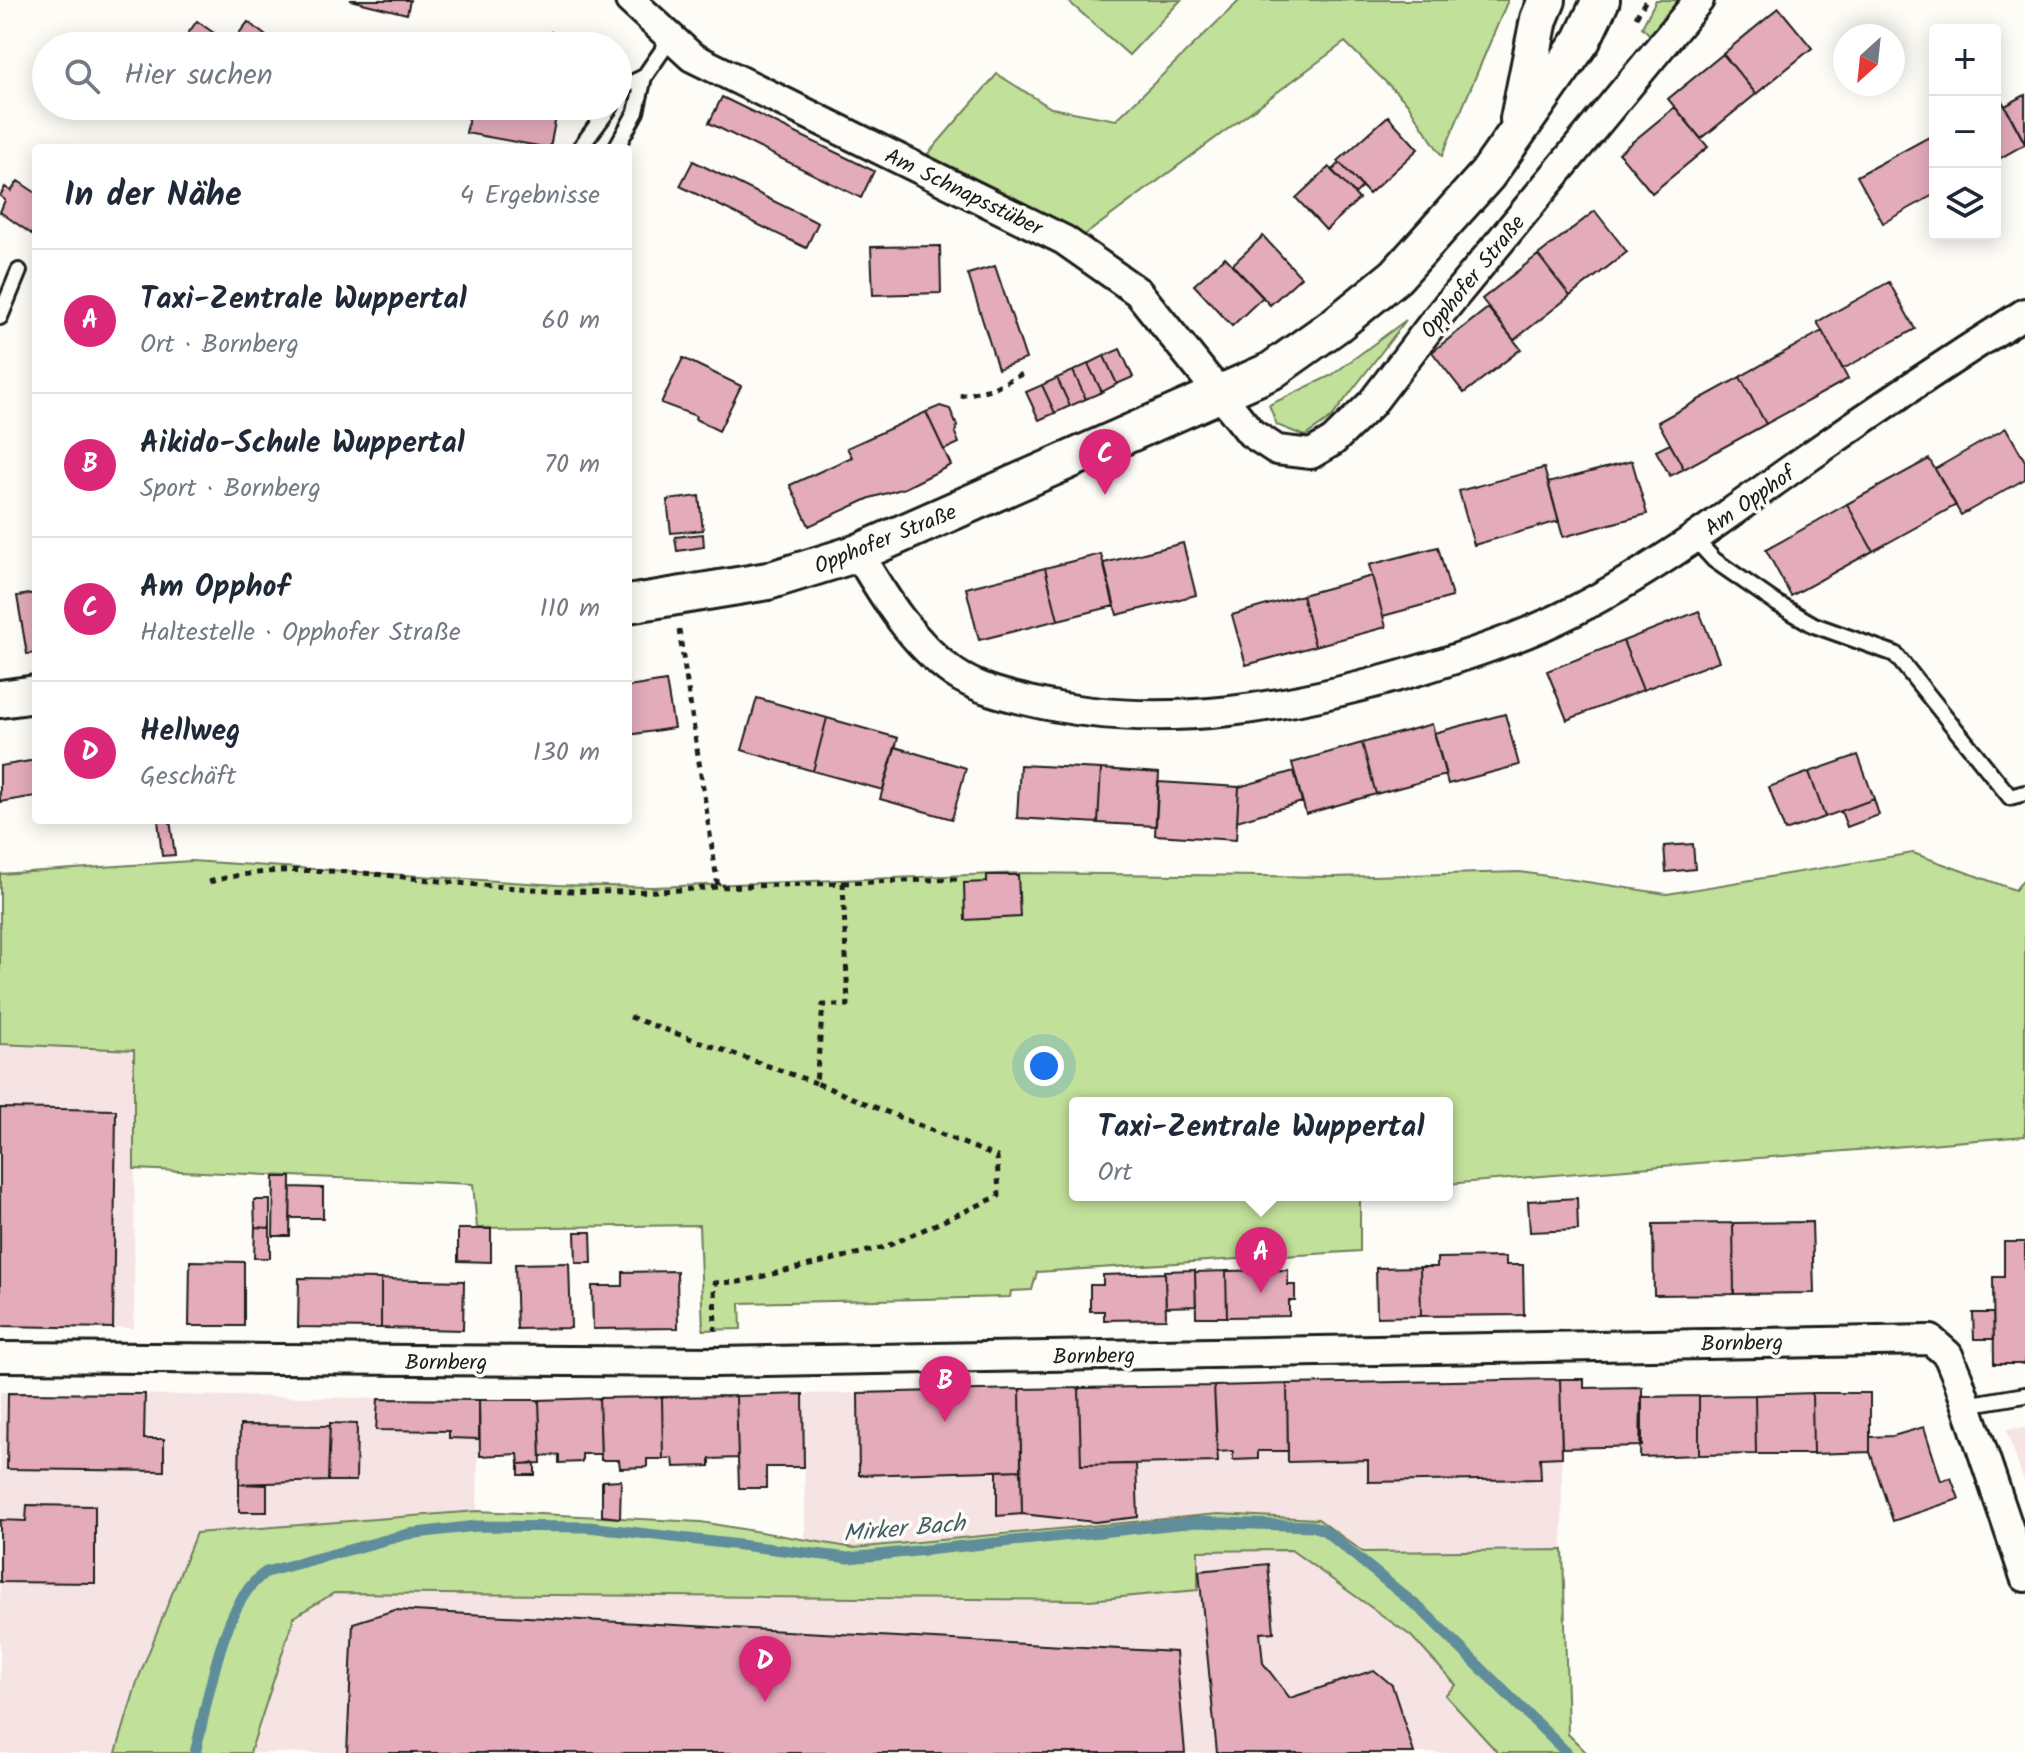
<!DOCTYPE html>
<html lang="de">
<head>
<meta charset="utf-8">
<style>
  body { margin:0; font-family:Kalam,sans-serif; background:#f2f2f3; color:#1f2937 }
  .controls { position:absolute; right:24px; top:24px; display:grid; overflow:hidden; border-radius:8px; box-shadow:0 4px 20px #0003 }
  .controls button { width:72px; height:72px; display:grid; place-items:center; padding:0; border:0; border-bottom:2px solid #e0e1e3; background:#fff; color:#1f2937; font:40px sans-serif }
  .compass { position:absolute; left:1833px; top:24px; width:72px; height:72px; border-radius:50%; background:#fff; box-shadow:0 4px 20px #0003; rotate:207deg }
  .you { position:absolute; left:1044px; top:1066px; width:28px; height:28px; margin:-20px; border:6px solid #fff; border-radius:50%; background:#1a73e8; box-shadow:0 0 0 12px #1a73e833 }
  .badge { display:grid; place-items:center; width:52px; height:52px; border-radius:50%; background:#db2777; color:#fff; font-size:26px; font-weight:700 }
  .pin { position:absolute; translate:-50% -66px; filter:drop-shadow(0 2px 4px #0008) }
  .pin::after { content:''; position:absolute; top:42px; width:28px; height:24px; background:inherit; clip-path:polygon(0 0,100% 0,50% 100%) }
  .popup { position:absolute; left:1069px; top:1097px; width:384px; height:104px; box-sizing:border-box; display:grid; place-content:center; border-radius:8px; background:#fff; filter:drop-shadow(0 2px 6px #0005); font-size:26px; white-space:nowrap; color:#747a83 }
  .popup b { font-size:30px; color:#1f2937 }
  .popup::after { content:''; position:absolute; left:50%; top:100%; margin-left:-16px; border:16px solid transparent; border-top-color:#fff }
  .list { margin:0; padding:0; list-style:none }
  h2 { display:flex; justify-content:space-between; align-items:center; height:104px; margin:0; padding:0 32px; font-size:34px }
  h2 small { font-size:26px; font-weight:400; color:#747a83 }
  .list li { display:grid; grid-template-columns:52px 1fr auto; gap:24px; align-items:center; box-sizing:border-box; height:144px; padding:0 32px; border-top:2px solid #e0e1e3 }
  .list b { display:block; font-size:30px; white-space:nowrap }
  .list p { margin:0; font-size:26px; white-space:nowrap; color:#747a83 }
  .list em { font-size:26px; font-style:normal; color:#747a83 }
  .icon { flex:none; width:44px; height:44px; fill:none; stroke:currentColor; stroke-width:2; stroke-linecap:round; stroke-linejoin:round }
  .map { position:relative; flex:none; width:2025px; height:1753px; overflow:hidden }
  .search { position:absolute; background:#fff; box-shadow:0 4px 20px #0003; left:32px; top:32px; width:600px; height:88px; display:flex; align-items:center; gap:20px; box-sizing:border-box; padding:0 28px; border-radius:44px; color:#747a83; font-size:30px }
  .panel { position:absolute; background:#fff; box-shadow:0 4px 20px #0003; left:32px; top:144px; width:600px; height:680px; border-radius:8px }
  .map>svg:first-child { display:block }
  .built { fill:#f6e4e5 }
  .green { fill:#c1e099; stroke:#6e7e5a; stroke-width:2 }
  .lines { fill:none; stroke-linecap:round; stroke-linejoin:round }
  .stream { stroke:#618d9b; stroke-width:11 }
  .building { fill:#e4abbb; stroke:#1c1c1c; stroke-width:2 }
  .service-casing { stroke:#1c1c1c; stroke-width:20 }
  .minor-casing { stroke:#1c1c1c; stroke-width:34 }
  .tertiary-casing { stroke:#1c1c1c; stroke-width:42 }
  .path { stroke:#1c1c1c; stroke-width:5; stroke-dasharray:6 6; stroke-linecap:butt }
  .service { stroke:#fdfcf7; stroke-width:14 }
  .minor { stroke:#fdfcf7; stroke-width:28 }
  .tertiary { stroke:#fdfcf7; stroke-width:36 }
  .labels { text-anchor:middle; stroke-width:7; stroke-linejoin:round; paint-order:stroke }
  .street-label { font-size:22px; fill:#1c1c1c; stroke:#fdfcf7 }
  .water-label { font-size:24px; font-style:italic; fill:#445e66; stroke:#fdfcf7 }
</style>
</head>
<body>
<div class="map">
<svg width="2025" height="1753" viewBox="0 0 2025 1753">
  <rect width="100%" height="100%" fill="#fdfcf7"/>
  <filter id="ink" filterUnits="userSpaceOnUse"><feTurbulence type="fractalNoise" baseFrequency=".0125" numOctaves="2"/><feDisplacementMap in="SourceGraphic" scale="16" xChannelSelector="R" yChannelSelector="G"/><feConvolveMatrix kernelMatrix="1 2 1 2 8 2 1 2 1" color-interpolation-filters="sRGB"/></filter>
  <g filter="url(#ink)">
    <path class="built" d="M0,1044L135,1050L134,1328L0,1326Z
      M1560,1379L1563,1550L1363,1552L1318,1519L1218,1514L854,1548L805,1540L804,1394Z
      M0,1392L479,1400L477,1511L196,1533L137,1682L116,1753H0Z
      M2025,1428V1484L2006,1429Z
      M1291,1549L1411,1636L1457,1685L1445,1695L1498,1753H248L289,1620L334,1593L1089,1600L1198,1551Z"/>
    <path class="green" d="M1067,0H1181L1129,55Z
      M1240,0H1508L1442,156L1407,103L1345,42L1082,237L927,155L997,74L1051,108L1116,120Z
      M1656,0H1686L1654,39L1642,27Z
      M1406,320L1331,418L1305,436L1277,425L1269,405L1332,375Z
      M1913,853L2015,890L2025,878V1136L1447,1184V1103H1075V1195H1360V1251L1037,1272L1032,1290L1011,1291L1010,1297L740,1303L741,1329L703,1330L699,1225L477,1228L473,1184L134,1169V1050L0,1044V874L191,861L558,885L652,887L1024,873L1334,877L1520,872L1667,894Z
      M477,1511L701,1522L854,1548L1218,1514L1318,1519L1363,1552L1563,1550L1568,1734L1587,1753H1498L1445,1695L1456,1685L1411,1636L1291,1550L1198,1551V1590L1089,1600L334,1593L294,1617L250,1753H116L137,1682L196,1533Z"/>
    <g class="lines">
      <path class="stream" d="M195,1753C208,1703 221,1601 266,1572L408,1534L476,1526L589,1527L849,1558L1197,1522L1313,1526L1325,1531L1424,1612L1567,1753"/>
    </g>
    <path class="building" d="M350,0H410L407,14Z
      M1779,8L1812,48L1756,94L1723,54Z
      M197,21L228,43L226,46H179Z
      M248,22L279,46H229Z
      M551,32L577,46H544Z
      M313,37L324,46H305Z
      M1723,54L1756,94L1701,139L1668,99Z
      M2025,95V143L2005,106Z
      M722,97L874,171L861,198L709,123Z
      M2000,97L2025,144L1995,161V100Z
      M471,106H558L550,148L466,133Z
      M1675,107L1708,147L1652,193L1619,153Z
      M1388,116L1418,149L1369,194L1338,161Z
      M1929,137L1935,148V194L1883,223L1857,176Z
      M693,161L818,223L806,248L680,186Z
      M1340,163L1362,187L1355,194L1332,171Z
      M1329,167L1359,199L1326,230L1296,198Z
      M18,181L36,193V237L0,212L5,200L0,196L5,187L11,191Z
      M1595,211L1627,252L1570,296L1538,255Z
      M1263,236L1301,277L1270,305L1232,265Z
      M940,246L941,293L873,295L871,247Z
      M1538,255L1570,296L1514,340L1482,299Z
      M1225,257L1263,297L1232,326L1194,285Z
      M995,266L1026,359L998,369L968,274Z
      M1889,282L1915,329L1843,369L1817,322Z
      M1488,308L1521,349L1464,393L1432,352Z
      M1822,331L1848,379L1766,424L1740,377Z
      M1120,349L1133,377L1117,384L1104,356Z
      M1104,356L1117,384L1102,392L1088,364Z
      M683,358L741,386L719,431L695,419L696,416L661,403Z
      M1088,364L1102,392L1086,399L1073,371Z
      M1073,371L1086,399L1070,406L1057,378Z
      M1740,377L1766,424L1684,469L1658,422Z
      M1057,378L1070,406L1055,413L1042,385Z
      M1042,385L1055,413L1039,420L1026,392Z
      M940,406L950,409L957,426L955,433L959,443L944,450L926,412Z
      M926,412L951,465L905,488L870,498L809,526L790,485L852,457L847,448Z
      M2006,428L2025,461V479L1961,515L1935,469Z
      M1670,444L1684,469L1670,476L1656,451Z
      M1929,459L1956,505L1873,551L1847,504Z
      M1632,461L1647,514L1563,537L1548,483Z
      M1544,468L1559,521L1474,545L1459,491Z
      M699,496L703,530L671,533L667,500Z
      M1847,504L1873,551L1791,596L1766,550Z
      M703,534L704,547L677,551L675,537Z
      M1183,543L1196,595L1117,615L1104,563Z
      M1438,547L1452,597L1383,616L1369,565Z
      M1101,554L1114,606L1058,620L1045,568Z
      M1045,568L1058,620L979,640L966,588Z
      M1372,576L1386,627L1315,646L1302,595Z
      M36,593V653L27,654L17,596Z
      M1302,595L1315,646L1246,665L1232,615Z
      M1699,611L1719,661L1643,690L1623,641Z
      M1623,641L1643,690L1567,720L1547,671Z
      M666,681L674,728L628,735V687Z
      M757,698L827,718L813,771L742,750Z
      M1505,714L1519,765L1448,784L1434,733Z
      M827,718L898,738L883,790L813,771Z
      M1432,724L1446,775L1376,794L1362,743Z
      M1362,743L1376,794L1306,814L1292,763Z
      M895,747L966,768L952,819L880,799Z
      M1858,755L1874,799L1825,817L1809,772Z
      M36,760V796L0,802V766Z
      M1020,765L1101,769L1098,823L1017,818Z
      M1101,769L1159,773L1156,826L1098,823Z
      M1294,771L1302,802L1237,821L1239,787Z
      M1809,772L1825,817L1785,831L1769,787Z
      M1158,782L1239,787L1236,840L1155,835Z
      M1874,799L1879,815L1847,827L1841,811Z
      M158,820H170L175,855L162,856Z
      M1693,844L1695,869L1666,872L1664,846Z
      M987,875H1018L1020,917L965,920L964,883L987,882Z
      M0,1108L116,1110L113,1328L0,1326Z
      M274,1177H291L290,1236H273Z
      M291,1187L323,1188V1218H290Z
      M1577,1198L1578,1230L1530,1232L1528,1201Z
      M254,1200H270V1228L255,1227Z
      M1812,1222L1814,1293L1734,1294L1733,1223Z
      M1733,1223L1734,1294L1654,1295L1653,1224Z
      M255,1227L270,1228V1258H254Z
      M458,1229H491V1262L458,1261Z
      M575,1232H591L592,1263H576Z
      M2004,1242H2025V1364H1994L1993,1277H2004Z
      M1506,1257V1265H1523L1524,1315L1421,1316L1420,1267H1437V1258Z
      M190,1261L244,1262V1326H189Z
      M569,1263L571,1328L517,1329L515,1264Z
      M1420,1267L1421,1316L1377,1317L1376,1268Z
      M1195,1270L1196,1306L1166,1307L1165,1271Z
      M1288,1270V1285H1295V1301H1289V1316L1227,1317L1226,1271Z
      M677,1271L678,1328L593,1329L592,1286H623V1272Z
      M1226,1271L1227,1317H1196L1195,1272Z
      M1165,1273L1166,1319L1104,1320V1311H1090V1285H1103V1275Z
      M299,1278L381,1279V1328L298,1327Z
      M381,1279L464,1281L463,1330L381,1328Z
      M1973,1313H1993L1994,1339H1974Z
      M1560,1379H1584V1388L1642,1387V1446L1562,1448Z
      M1560,1379L1562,1457L1540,1458L1541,1479L1368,1482V1460L1288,1462L1287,1384Z
      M1287,1384L1288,1451H1258V1459L1233,1460V1451L1217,1452L1214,1386Z
      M1214,1386L1218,1462L1081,1465L1079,1388Z
      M1079,1388L1081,1465L1136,1464L1138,1517L1095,1522L1022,1514L1020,1389Z
      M1020,1389L1021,1470L859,1475L858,1393Z
      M8,1393L145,1394L144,1439H164V1471L7,1469Z
      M1812,1393H1870V1452L1813,1454Z
      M1812,1393L1813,1454H1756L1755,1395Z
      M803,1394L804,1467H766V1488H739L736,1396Z
      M1755,1395L1756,1454L1699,1455V1396Z
      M736,1396L738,1458L710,1459V1466L674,1467L673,1458L663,1459L662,1397Z
      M1699,1396V1455L1640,1457L1641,1397Z
      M662,1397L663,1459H647V1467L620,1468L619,1460H601L599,1398Z
      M599,1398L601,1454H582V1462L559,1463V1455L541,1456L539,1400Z
      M378,1399L479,1400V1439L449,1438V1431L376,1430Z
      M479,1400H539L541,1463L519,1464L518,1454L480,1456Z
      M330,1423L357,1424L356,1481H328Z
      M240,1425L330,1426L328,1481L239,1484Z
      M1924,1427L1941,1481L1951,1478L1959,1499L1893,1521L1870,1452V1437L1893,1436Z
      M535,1463V1475H519V1464Z
      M1021,1470L1022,1514L997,1516V1471Z
      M621,1480L620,1518L602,1516V1481Z
      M239,1484L267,1485V1512H239Z
      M27,1505L95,1506V1583L0,1582V1520L26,1521Z
      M1268,1564L1274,1632L1260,1633L1263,1663L1290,1698L1374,1670L1392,1685L1414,1753H1217L1199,1571Z
      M395,1610L1176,1652L1185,1753H347L353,1623Z"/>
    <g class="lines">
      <g class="service-casing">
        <path id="service" d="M618,96L625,86L644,77L671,38
          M580,148L611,106
          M616,148L636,112L644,77
          M0,317L19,271
          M1694,538L1714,560L1776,603L1814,625L1895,654L2010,797L2025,793
          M1966,1405L2025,1395"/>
      </g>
      <g class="minor-casing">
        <path id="minor" d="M630,0L692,57L1064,240L1138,292L1251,433L1277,450L1311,454L1333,441L1371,404L1436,319L1699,0
          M858,553C884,597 912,643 954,673C976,688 1003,695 1029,701C1162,733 1297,707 1426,668C1474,653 1525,636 1570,613C1650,573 1723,518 1796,466C1871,413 1947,362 2025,313
          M0,1357L715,1362L1931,1340L1948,1355L1958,1379L2025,1577"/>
      </g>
      <g class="tertiary-casing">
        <path id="tertiary" d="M1519,119L1539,19L1547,0
          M628,604L768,581L858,553L1271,371L1337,324L1396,276L1487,175L1582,40L1601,0
          M0,699L36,694"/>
      </g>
      <path class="path" d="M1636,17L1646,0
        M960,396L991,389L1026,372
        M679,630L718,887L843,883L848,1005H823L816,1083L997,1157L999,1196L885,1247L739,1282L714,1283L715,1331
        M209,882C293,859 384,876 469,884C556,892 631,895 718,887
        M843,883L958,879
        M630,1017L816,1083"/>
      <use href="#service" class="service"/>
      <use href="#minor" class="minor"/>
      <use href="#tertiary" class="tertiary"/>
    </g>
  </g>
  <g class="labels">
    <g class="street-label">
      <text transform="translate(964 191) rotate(26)" y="8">Am Schnapsstüber</text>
      <text transform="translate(1472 276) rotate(-51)" y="8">Opphofer Straße</text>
      <text transform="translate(1749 500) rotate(-35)" y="8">Am Opphof</text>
      <text transform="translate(885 538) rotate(-22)" y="8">Opphofer Straße</text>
      <text transform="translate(1742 1342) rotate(-1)" y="8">Bornberg</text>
      <text transform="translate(1094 1355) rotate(-1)" y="8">Bornberg</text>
      <text x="446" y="1369">Bornberg</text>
    </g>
    <g class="water-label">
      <text transform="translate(904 1528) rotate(-5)" y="8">Mirker Bach</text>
    </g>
  </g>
</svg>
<div class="controls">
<button>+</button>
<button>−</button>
<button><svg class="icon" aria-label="layers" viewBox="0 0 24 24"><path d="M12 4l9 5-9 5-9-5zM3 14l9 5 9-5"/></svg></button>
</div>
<svg class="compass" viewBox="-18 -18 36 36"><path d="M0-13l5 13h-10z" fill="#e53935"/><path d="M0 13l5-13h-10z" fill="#747a83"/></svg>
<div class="you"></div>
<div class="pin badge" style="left:1261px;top:1293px">A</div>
<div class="popup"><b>Taxi-Zentrale Wuppertal</b>Ort</div>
<div class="pin badge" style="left:945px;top:1422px">B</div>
<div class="pin badge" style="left:1105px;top:495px">C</div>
<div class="pin badge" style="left:765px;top:1702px">D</div>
<div class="search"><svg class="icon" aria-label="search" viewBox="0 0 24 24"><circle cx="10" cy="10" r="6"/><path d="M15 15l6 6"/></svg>Hier suchen</div>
<section class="panel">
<h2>In der Nähe<small>4 Ergebnisse</small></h2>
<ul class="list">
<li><span class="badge">A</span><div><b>Taxi-Zentrale Wuppertal</b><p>Ort · Bornberg</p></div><em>60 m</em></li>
<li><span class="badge">B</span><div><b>Aikido-Schule Wuppertal</b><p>Sport · Bornberg</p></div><em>70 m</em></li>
<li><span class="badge">C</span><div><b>Am Opphof</b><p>Haltestelle · Opphofer Straße</p></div><em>110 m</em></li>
<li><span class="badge">D</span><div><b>Hellweg</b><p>Geschäft</p></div><em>130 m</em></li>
</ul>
</section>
</div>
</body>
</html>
